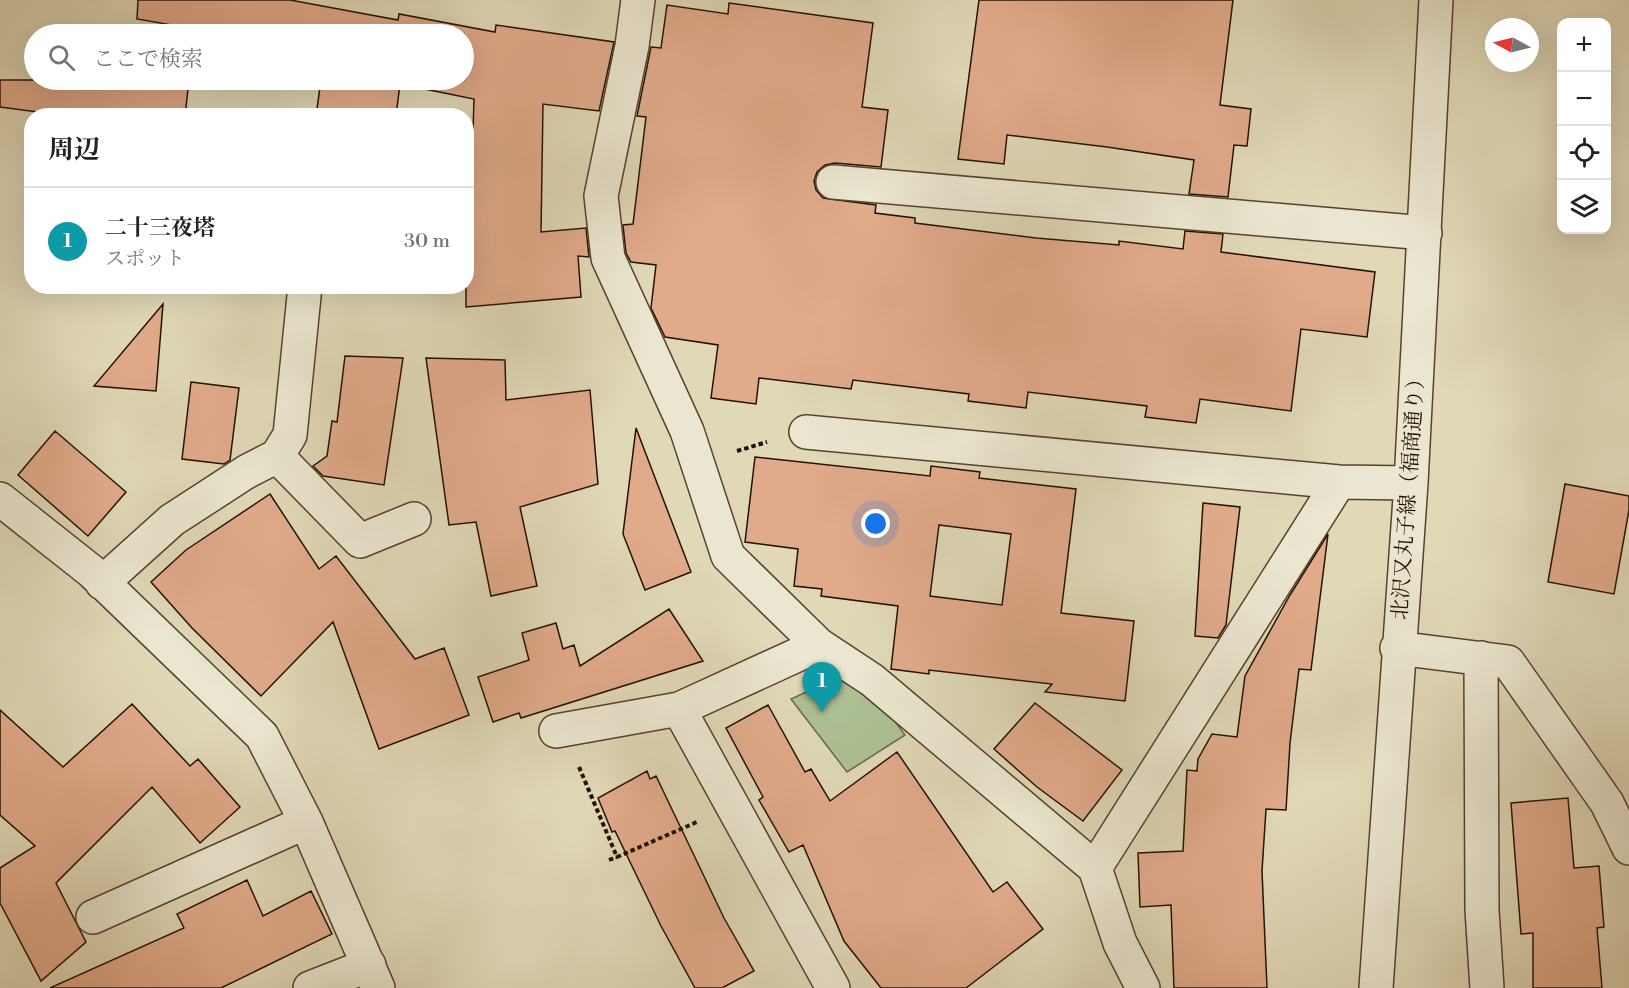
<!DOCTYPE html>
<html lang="ja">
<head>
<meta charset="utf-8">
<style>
  body { margin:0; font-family:"Libre Bodoni","Noto Serif JP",serif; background:#f2f2f2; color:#222 }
  .controls { position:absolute; right:18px; top:18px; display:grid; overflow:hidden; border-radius:12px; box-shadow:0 6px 24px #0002 }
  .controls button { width:54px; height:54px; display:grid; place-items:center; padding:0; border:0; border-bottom:2px solid #e0e0e0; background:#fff; color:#222; font:30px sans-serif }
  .compass { position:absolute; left:1485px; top:18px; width:54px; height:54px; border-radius:50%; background:#fff; box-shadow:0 6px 24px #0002; rotate:277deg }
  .you { position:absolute; left:876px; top:524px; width:21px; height:21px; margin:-15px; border:4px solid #fff; border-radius:50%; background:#1a73e8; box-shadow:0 0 0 9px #1a73e833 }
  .badge { display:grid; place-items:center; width:39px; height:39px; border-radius:50%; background:#8f2418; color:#fff; font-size:20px; font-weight:700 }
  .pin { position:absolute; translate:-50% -50px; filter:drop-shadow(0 2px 3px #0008) }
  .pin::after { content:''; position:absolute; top:32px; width:21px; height:18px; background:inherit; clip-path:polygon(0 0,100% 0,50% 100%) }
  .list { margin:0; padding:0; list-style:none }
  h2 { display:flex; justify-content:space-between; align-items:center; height:78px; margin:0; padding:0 24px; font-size:26px }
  h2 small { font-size:20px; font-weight:400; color:#767676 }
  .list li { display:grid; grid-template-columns:39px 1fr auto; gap:18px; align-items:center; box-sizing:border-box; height:108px; padding:0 24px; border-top:2px solid #e0e0e0 }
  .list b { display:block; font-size:22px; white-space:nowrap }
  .list p { margin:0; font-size:20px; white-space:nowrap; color:#767676 }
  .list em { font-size:20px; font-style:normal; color:#767676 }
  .icon { flex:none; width:33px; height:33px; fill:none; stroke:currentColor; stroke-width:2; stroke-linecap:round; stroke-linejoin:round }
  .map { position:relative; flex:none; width:1629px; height:988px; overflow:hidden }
  .search { position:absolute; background:#fff; box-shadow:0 6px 24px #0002; left:24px; top:24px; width:450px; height:66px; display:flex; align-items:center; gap:15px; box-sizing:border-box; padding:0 21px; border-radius:33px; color:#767676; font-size:22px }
  .panel { position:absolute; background:#fff; box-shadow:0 6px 24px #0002; left:24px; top:108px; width:450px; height:186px; border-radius:24px }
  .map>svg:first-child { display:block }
  .green { fill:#adc093; stroke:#68694a; stroke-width:1.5 }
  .building { fill:#e1aa8b; stroke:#231200; stroke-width:1.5; fill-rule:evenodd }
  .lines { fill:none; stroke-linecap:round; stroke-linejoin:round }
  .minor-casing { stroke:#52442e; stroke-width:36 }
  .path { stroke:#231200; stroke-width:4; stroke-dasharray:4.5 3; stroke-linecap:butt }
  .minor { stroke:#ebe6d0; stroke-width:33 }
  .labels { text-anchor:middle; stroke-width:6; stroke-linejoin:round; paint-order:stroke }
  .street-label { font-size:21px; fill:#231200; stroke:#ebe6d0 }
</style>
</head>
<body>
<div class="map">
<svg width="1629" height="988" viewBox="0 0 1629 988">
  <rect width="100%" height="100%" fill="#e0d8b7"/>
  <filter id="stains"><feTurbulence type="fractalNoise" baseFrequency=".00333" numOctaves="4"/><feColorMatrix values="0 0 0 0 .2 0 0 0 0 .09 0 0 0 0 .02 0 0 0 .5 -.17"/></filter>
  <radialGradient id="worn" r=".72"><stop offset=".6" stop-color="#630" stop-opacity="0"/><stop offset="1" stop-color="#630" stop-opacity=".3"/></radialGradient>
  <path class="green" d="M841,676L880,701L905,735L847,772L791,699Z"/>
  <path class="building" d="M138,0H290L398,20L399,14L495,32L496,25L614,42L599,111L543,104L541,232L586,228L589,257L578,256L581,297L466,307V164L472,163L474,99L400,84L396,116H316L321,80H464V34H223L137,19Z
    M979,0H1233L1220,105L1251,109L1247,146L1234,145L1228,197L1189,194L1194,160L1107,147L1007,135L1004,164L958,159Z
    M729,3L873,23L862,107L888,110L881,167L835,163L825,165L817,172L814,181L816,190L823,198L876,205L875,213L915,218V223L1036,238L1119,245V241L1183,249L1185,231L1223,234L1221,252L1375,272L1367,337L1301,329L1291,411L1200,399L1196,423L1145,417L1147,406L1028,392L1026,408L968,401L969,394L853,380L851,389L759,378L756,404L711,398L718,345L665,337L651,308L656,265L631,262L626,253L623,225L633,224L646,117L637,116L651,47L661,48L667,5L728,14Z
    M0,80H189L185,116H68L0,107Z
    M163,304L156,391L94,386Z
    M345,356L403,358L384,485L323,476L313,466L327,456L332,421L337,422Z
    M426,358L505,360L506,400L590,390L598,484L520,507L537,586L491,596L476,522L449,525Z
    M191,382L239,388L230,460L224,464L182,459Z
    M636,428L691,572L645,590L623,534Z
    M55,431L126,492L88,536L18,475Z
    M755,457L930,476L931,466L980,472L979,478L1076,489L1061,613L1134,621L1125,701L1045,692L1052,684L929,670V674L891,669L898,606L821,596L822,589L794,586L798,549L745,542ZM939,525L1011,534L1002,605L930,596Z
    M1565,484L1629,496V510L1614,594L1548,582Z
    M270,494L319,569L336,556L415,659L444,648L469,715L379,749L333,622L261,696L192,628L151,582L186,550Z
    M1203,503L1240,507L1226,625L1218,638L1195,636Z
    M1328,534L1311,670L1299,669L1290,743L1286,810L1266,809L1262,871L1267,988H1174L1171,905L1140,907L1138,853L1183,851L1187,770L1197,771L1198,759L1212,734L1237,737L1245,676L1290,595Z
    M669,609L703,661L521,718L519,713L493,722L478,677L529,660L522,633L556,623L563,649L574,645L580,666Z
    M1035,703L1122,770L1083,821L1037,787L994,749Z
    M132,704L190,766L198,759L240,807L200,843L152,787L56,883L86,942L41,981L0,903V868L35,846L0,815V710L63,767Z
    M768,705L805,772L811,769L830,801L897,752L993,892L1007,882L1043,929L966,988H881L844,941L803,845L789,852L759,800L763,797L726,728Z
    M647,771L650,779L656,776L724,918L754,971L722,988H695L661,926L615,831L612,832L598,798Z
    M1568,798L1574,868L1599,866L1604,927L1597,928L1602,988H1533V933L1521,934L1511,803Z
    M247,880L263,916L311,891L332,934L221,988H50L184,928L177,914Z"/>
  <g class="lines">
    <g class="minor-casing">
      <path id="minor" d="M638,0L632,46L601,196L608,258L687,431L728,556L819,645
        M833,182L1425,233
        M806,432L1339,482L1411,483
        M277,456L360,541L414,519
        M0,499L91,571L262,736L306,822L378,988
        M102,583L172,520L246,472L277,456L290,435L305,286
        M1397,648L1508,662L1607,803L1629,848
        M1481,658L1482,910L1487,988
        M556,731L679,709
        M1095,868L1339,482
        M93,917L306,822
        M310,988L369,965
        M833,988L679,709L819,645L872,680L1095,868L1120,943L1143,988
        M1376,988L1411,483L1436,0"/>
    </g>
    <path class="path" d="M737,451L767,442
      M579,767L617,857L697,822
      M609,860L617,857"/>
    <use href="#minor" class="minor"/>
  </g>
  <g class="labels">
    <g class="street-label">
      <text transform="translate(1408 494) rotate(-86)" y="7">北沢又丸子線（福商通り）</text>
    </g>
  </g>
  <rect width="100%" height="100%" filter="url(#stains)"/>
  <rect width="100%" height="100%" fill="url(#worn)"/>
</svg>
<div class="controls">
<button>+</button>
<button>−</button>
<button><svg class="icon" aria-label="locate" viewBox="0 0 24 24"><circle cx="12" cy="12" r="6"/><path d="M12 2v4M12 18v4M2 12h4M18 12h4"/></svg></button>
<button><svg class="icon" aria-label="layers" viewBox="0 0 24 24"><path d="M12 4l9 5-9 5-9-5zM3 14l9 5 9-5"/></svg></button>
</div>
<svg class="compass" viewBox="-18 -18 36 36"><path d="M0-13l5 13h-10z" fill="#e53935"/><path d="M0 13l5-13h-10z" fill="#767676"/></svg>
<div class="you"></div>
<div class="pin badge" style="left:822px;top:712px;background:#0f9aa8">1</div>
<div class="search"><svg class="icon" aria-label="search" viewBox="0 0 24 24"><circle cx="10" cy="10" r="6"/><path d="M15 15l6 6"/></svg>ここで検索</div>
<section class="panel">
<h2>周辺<small></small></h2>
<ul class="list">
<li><span class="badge" style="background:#0f9aa8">1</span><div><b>二十三夜塔</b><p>スポット</p></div><em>30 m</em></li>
</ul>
</section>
</div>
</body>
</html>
